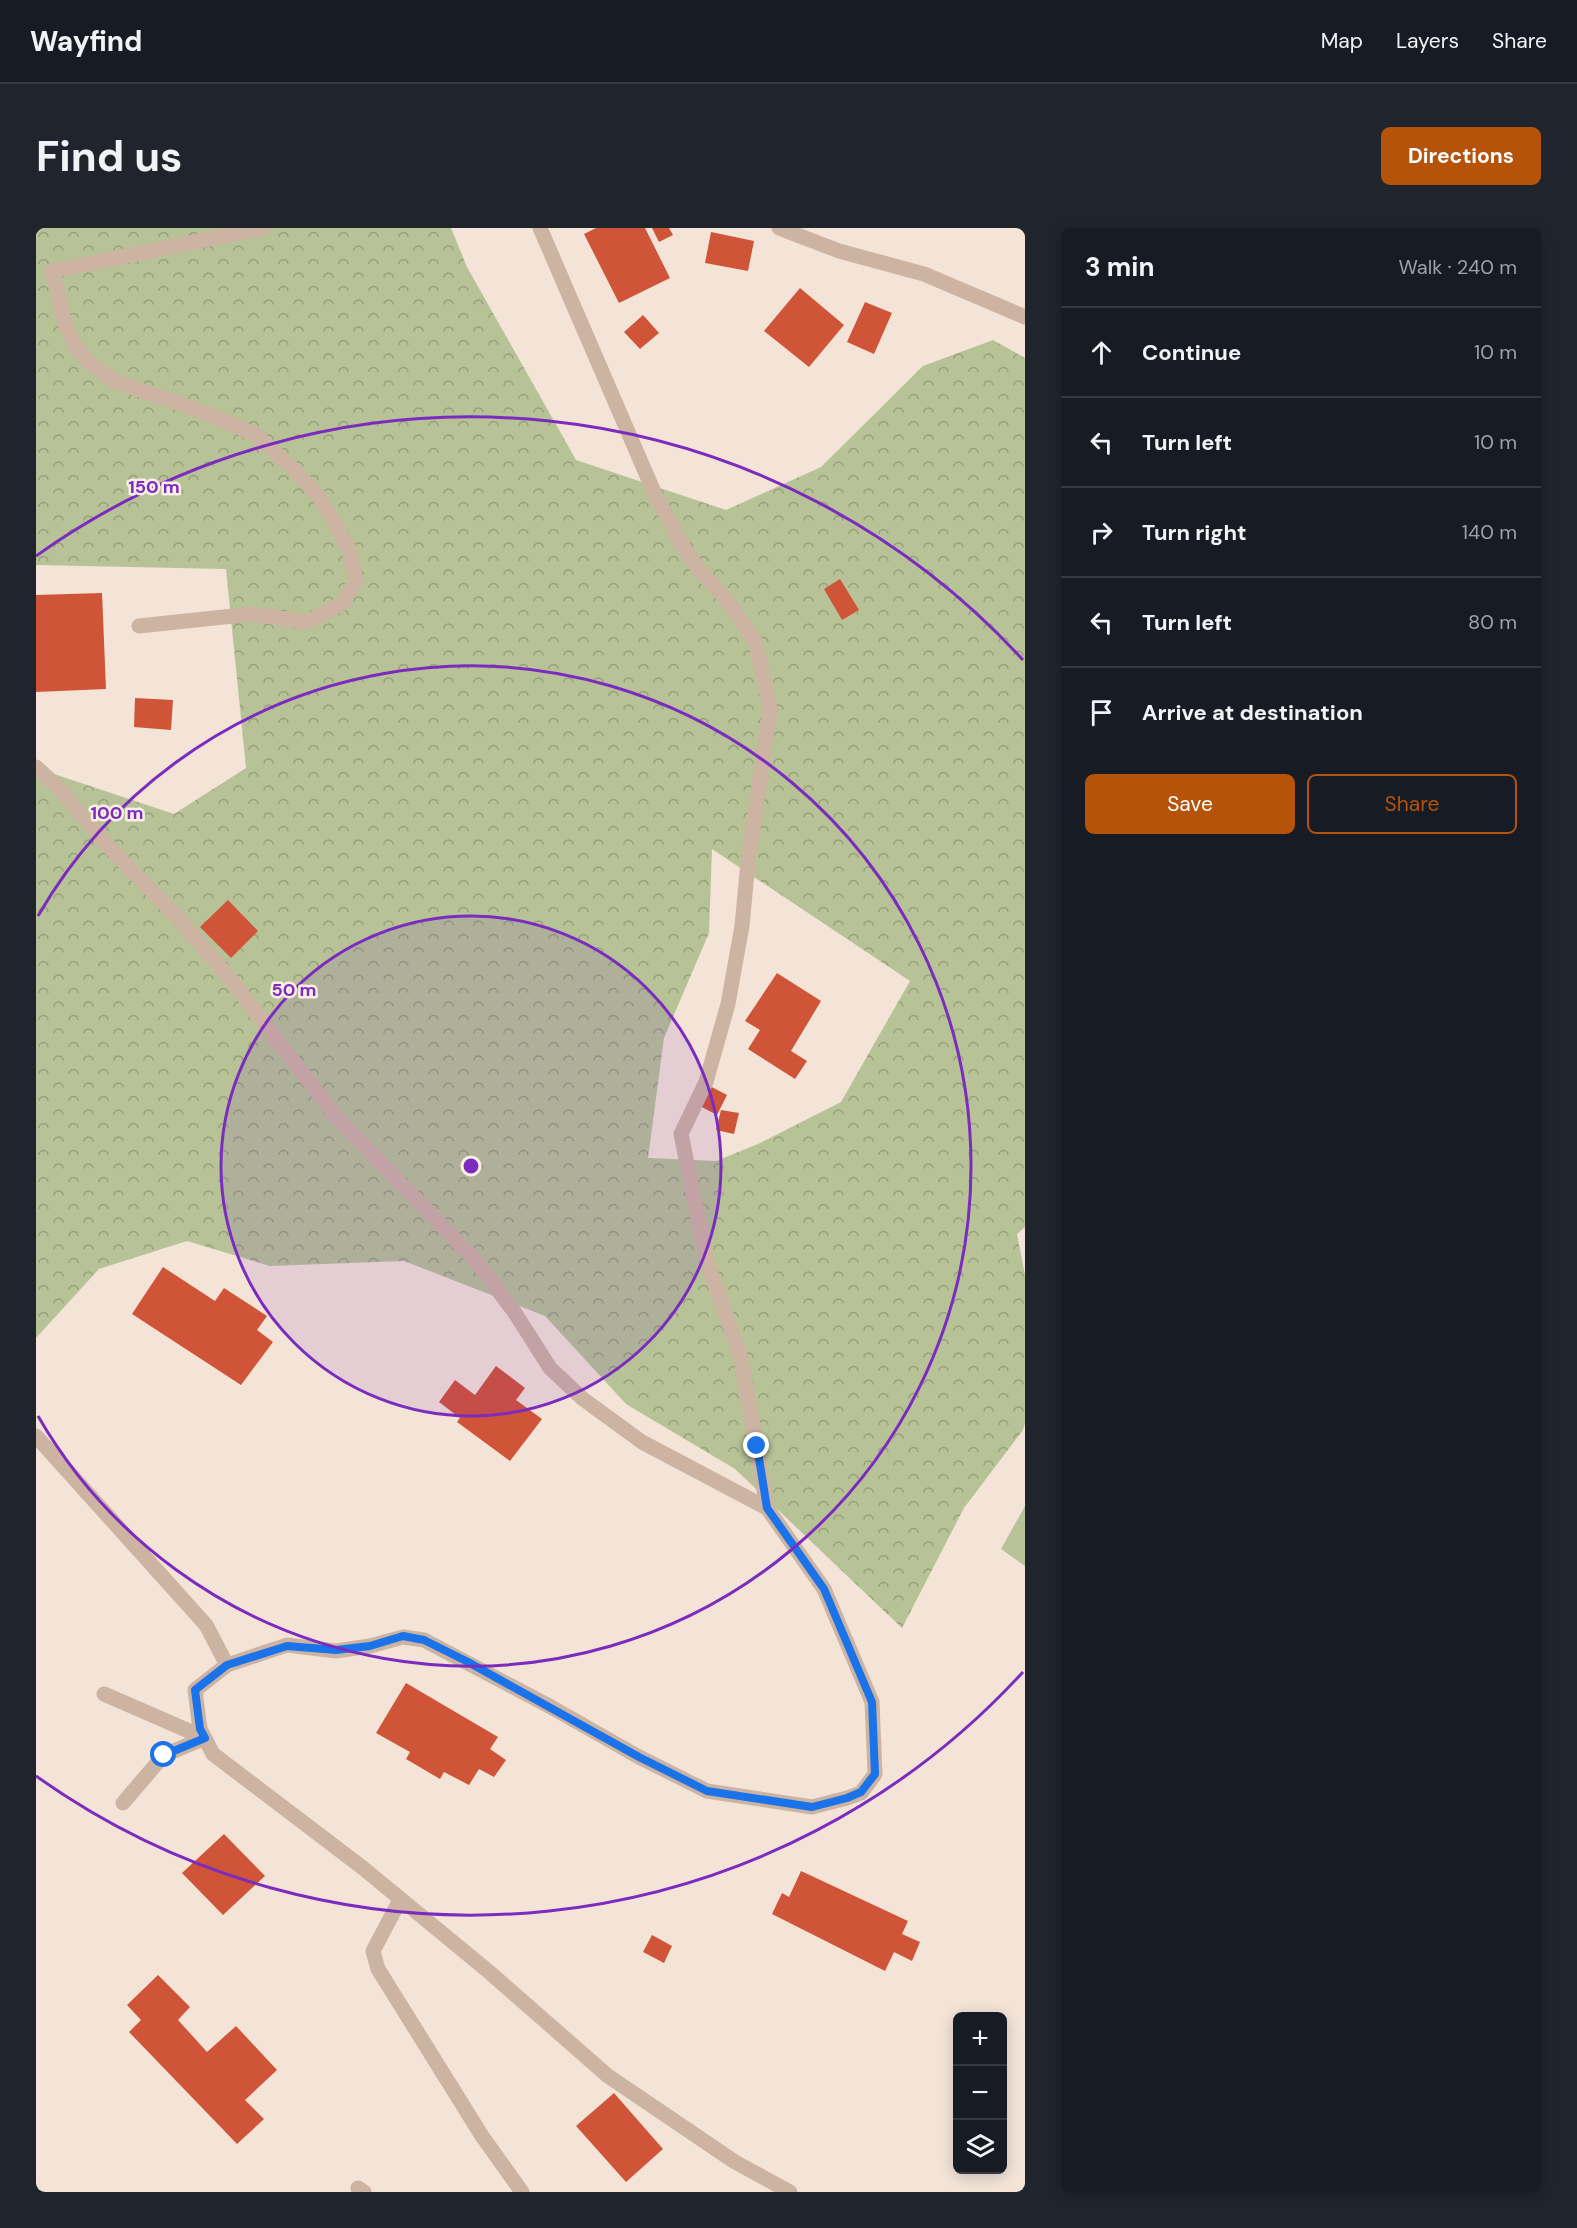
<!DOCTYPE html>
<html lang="en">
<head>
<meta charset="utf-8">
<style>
  body { margin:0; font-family:"DM Sans",sans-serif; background:#20242c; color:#f1f3f6 }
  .controls { position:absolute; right:18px; bottom:18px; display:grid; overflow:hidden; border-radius:9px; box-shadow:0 3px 15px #0003 }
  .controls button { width:54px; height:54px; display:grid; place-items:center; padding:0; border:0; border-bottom:2px solid #363941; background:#171b24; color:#f1f3f6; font:30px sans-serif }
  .stop { position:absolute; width:18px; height:18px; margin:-14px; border:4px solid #1a73e8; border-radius:50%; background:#fff }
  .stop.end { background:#1a73e8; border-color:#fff; box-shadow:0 2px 6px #0008 }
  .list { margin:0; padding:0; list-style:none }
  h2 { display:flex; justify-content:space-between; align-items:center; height:78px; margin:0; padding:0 24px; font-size:26px }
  h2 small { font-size:20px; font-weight:400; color:#9ea1a6 }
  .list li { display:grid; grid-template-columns:39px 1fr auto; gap:18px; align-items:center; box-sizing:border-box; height:90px; padding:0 24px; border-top:2px solid #363941 }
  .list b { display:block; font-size:22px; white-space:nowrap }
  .list em { font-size:20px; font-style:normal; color:#9ea1a6 }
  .actions { display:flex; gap:12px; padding:18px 24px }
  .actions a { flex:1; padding:14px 0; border:2px solid #b45309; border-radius:9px; text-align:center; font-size:21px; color:#b45309 }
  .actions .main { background:#b45309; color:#fff }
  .icon { flex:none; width:33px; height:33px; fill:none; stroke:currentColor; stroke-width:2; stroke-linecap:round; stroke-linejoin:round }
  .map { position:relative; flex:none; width:989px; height:1964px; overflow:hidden; border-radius:9px }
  header { display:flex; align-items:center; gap:36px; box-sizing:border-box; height:84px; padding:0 30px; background:#171b24; border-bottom:2px solid #363941 }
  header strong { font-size:28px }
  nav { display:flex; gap:33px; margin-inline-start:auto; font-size:21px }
  .intro { display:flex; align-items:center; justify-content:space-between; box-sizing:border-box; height:144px; padding:0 36px }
  h1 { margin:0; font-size:42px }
  .button { padding:15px 27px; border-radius:9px; background:#b45309; color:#fff; font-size:21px; font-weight:700 }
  main { display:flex; gap:36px; padding:0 36px }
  aside { flex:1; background:#171b24; border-radius:9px; box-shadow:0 3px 15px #0003 }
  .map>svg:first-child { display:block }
  .forest { fill:url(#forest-crowns); fill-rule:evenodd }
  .green { fill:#b7c396 }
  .building { fill:#d05438 }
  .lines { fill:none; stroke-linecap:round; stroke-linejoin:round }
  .minor { stroke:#ccb3a2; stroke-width:15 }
  .route { stroke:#1a73e8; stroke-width:8 }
  .ring { fill:none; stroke:#7b2cbf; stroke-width:3 }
  .centre { fill:#7b2cbf; stroke:#fbefe4; stroke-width:3 }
  .ring-label { font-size:18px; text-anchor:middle; font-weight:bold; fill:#7b2cbf; stroke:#fbefe4; stroke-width:5; stroke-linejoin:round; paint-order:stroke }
</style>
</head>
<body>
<header>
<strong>Wayfind</strong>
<nav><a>Map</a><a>Layers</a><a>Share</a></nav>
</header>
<div class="intro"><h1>Find us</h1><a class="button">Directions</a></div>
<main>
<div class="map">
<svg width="989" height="1964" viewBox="0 0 989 1964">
  <defs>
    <pattern id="forest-crowns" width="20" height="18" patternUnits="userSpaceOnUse" patternTransform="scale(1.5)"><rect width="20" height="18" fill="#b7c396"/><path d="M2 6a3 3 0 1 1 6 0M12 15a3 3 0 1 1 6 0" fill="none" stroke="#969f7a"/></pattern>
  </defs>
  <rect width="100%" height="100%" fill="#f3e4d7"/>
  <path class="forest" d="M0,0H415L431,39L540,232L690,282L785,239L887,138L957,112L989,130V999L981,1006L989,1047V1195L987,1202L928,1280L866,1400L699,1241L590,1176L509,1088L368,1033L234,1038L151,1013L63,1041L0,1110V540L138,586L210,540L190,341L0,337ZM676,621L874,753L805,874L722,916L680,933L612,930L628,810L673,705Z"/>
  <path class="green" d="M989,1278V1338L965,1321Z"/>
  <path class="building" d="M560,0H609L634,50L583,75L548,6Z
    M616,0H633L637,7L623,14Z
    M675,4L718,13L712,43L669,35Z
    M764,60L808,97L773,139L728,103Z
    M829,74L856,85L838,126L811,114Z
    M607,87L623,105L604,121L588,104Z
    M804,351L823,382L806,392L788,361Z
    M66,365L70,461L0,464V367Z
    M99,470L137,472L135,502L98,499Z
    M192,672L222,703L195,730L164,699Z
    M741,745L785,773L755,823L771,833L759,851L712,821L724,802L709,793Z
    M672,857L691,867L681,887L662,877Z
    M685,882L703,885L698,906L680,902Z
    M127,1039L179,1073L188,1060L231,1088L221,1102L237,1114L205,1157L96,1086Z
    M460,1138L489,1160L480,1172L506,1191L474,1233L421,1194L424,1190L403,1174L419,1152L439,1167Z
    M370,1455L462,1509L454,1521L470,1532L458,1549L443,1541L433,1557L408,1544L404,1551L370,1531L374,1524L340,1505Z
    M188,1606L229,1648L187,1687L146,1645Z
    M765,1643L872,1693L866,1706L884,1714L876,1733L858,1724L849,1743L736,1686L746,1665L753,1669Z
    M616,1707L636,1718L628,1735L607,1724Z
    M122,1747L154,1779L142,1792L171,1824L200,1798L241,1842L209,1872L228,1891L201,1916L93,1804L105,1792L91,1777Z
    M578,1865L627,1921L590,1954L540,1898Z"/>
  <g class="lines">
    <path class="minor" d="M504,0L618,264L642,310L662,341L691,372L720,415L734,481L712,634L706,698L692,776L670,854L645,906L671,1034L705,1130L731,1280L788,1361L836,1474L839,1546L825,1565L811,1570L776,1579L671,1563L603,1529L515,1479L388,1412L367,1409L334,1418L300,1423L251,1417L191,1437L159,1462L164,1501L177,1526L327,1640L452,1743L572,1848L699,1934L754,1964
      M743,0L803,23L888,46L989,89
      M103,398L216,386L271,394L307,375L320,352L313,321L283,268L252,236L221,208L178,188L78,153L52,133L41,121L29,95L16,43L227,0
      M0,539L22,559L74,620L140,688L195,752L301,890L440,1033L479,1085L514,1140L547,1171L606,1214L731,1280
      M0,1208L170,1397L191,1437
      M68,1466L169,1510
      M87,1575L128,1527L169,1510
      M364,1672L337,1723L342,1741L446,1908L486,1964
      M322,1960L328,1964"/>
  </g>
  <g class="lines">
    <path class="route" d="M128,1527L169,1510L164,1501L159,1462L191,1437L251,1418L300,1422L334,1418L367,1408L388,1412L432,1434L603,1529L671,1563L776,1579L811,1570L825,1564L839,1546L836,1474L788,1361L731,1280L721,1218"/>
  </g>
  <circle cx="435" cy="938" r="250" fill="#7b2cbf" fill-opacity=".12"/>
  <g class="ring">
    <circle cx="435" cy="938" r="250"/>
    <path d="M2 688A500 500 0 1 1 2 1188"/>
    <path d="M987 1444A749 749 0 0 1 0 1548M0 328A749 749 0 0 1 987 432"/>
  </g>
  <circle cx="435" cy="938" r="9" class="centre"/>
  <g class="ring-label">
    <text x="118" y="265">150 m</text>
    <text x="81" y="591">100 m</text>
    <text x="258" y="768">50 m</text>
  </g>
</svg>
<div class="controls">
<button>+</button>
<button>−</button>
<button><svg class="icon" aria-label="layers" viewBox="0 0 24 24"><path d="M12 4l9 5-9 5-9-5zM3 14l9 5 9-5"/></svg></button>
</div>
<div class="stop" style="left:128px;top:1527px"></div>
<div class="stop end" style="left:721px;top:1218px"></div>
</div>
<aside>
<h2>3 min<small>Walk · 240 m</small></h2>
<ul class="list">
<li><svg class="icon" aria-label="ahead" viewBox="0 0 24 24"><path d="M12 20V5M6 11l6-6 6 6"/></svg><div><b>Continue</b></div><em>10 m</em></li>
<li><svg class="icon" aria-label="left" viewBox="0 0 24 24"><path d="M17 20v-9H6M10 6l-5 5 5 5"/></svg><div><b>Turn left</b></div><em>10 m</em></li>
<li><svg class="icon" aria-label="right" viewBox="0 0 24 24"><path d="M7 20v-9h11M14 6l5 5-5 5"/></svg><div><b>Turn right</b></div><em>140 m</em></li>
<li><svg class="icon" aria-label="left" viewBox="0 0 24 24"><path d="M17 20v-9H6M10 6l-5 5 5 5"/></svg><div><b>Turn left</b></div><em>80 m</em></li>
<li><svg class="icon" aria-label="arrive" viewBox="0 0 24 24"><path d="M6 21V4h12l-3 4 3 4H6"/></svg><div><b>Arrive at destination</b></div></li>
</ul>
<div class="actions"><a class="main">Save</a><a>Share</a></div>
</aside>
</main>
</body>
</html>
